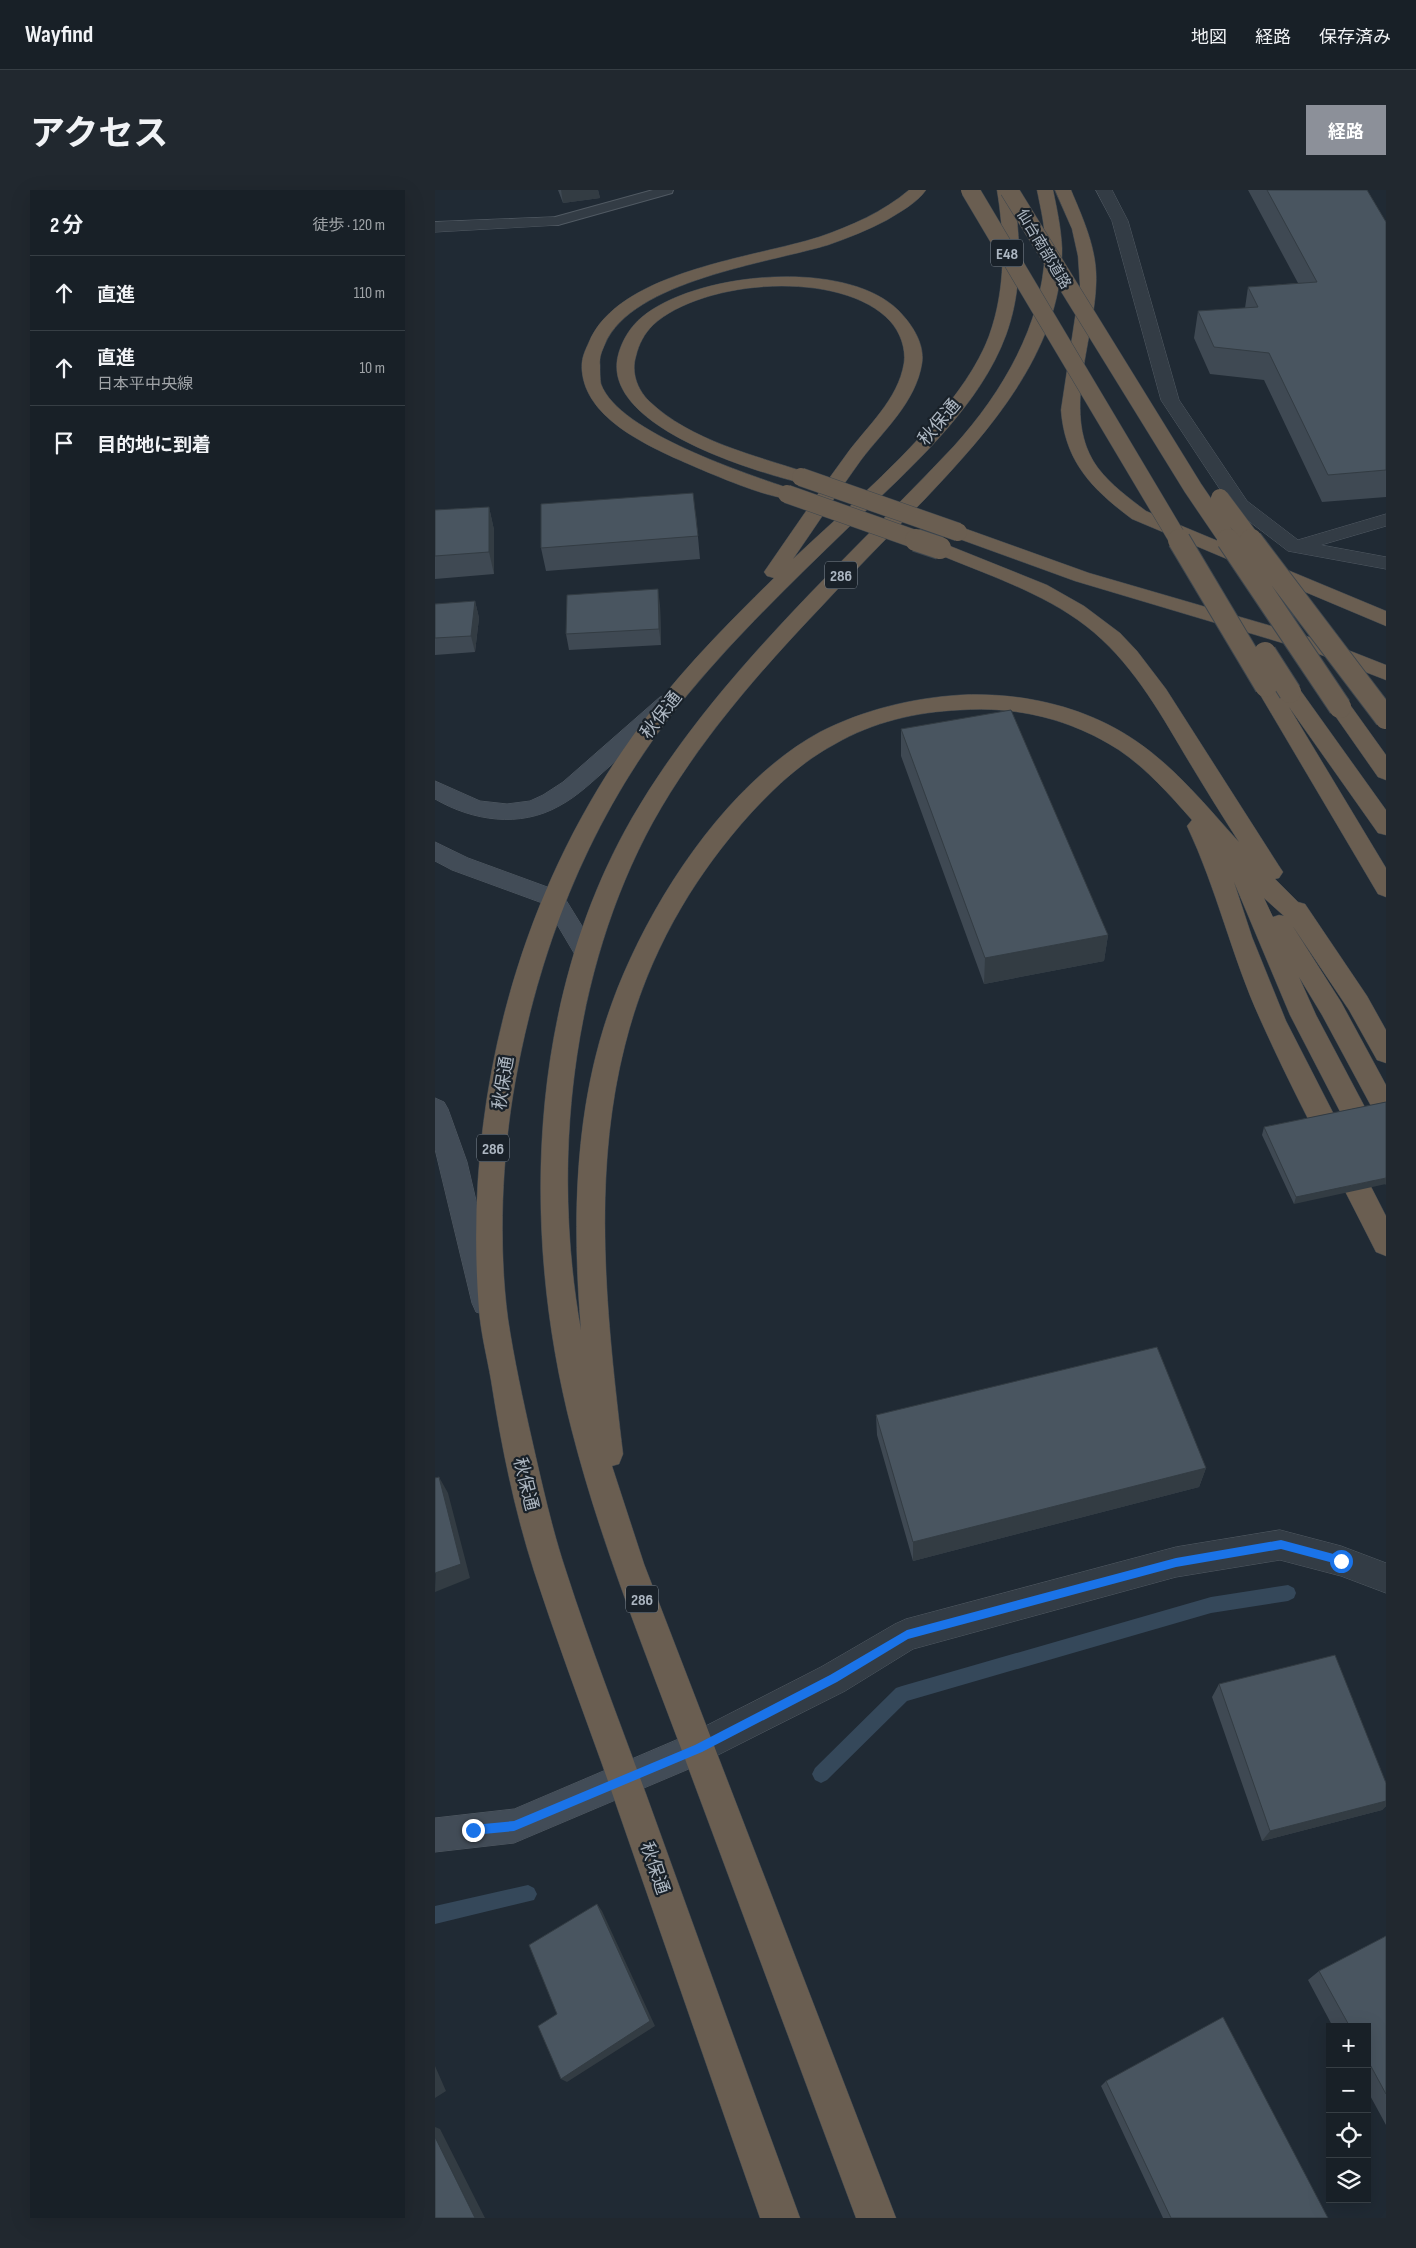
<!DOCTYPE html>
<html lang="ja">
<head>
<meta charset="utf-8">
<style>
  body { margin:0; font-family:"Sofia Sans Condensed","Noto Sans JP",sans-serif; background:#21282f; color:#f1f3f6 }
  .controls { position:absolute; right:15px; bottom:15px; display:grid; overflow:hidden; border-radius:0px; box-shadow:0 5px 20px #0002 }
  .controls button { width:45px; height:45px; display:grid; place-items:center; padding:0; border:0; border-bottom:1px solid #363e44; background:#182027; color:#f1f3f6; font:25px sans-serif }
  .stop { position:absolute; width:15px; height:15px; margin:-11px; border:4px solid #1a73e8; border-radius:50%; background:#fff }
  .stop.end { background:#1a73e8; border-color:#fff; box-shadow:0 1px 5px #0008 }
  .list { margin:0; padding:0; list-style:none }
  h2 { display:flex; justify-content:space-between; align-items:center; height:65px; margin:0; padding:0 20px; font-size:21px }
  h2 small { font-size:16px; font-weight:400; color:#9fa3a7 }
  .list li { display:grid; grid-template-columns:32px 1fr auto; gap:15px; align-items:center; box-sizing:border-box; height:75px; padding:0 20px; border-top:1px solid #363e44 }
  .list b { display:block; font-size:19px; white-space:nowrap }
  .list p { margin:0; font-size:16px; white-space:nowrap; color:#9fa3a7 }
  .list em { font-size:16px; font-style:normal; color:#9fa3a7 }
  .icon { flex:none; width:28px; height:28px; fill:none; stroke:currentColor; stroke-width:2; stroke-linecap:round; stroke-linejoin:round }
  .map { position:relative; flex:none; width:951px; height:2028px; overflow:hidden; border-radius:0px }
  header { display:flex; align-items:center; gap:30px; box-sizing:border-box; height:70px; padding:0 25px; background:#182027; border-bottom:1px solid #363e44 }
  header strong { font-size:24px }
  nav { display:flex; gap:28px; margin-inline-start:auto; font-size:18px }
  .intro { display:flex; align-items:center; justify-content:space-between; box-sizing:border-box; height:120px; padding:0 30px }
  h1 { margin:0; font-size:35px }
  .button { padding:12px 22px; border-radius:0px; background:#8c9099; color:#fff; font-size:18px; font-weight:700 }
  main { display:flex; gap:30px; padding:0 30px }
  aside { flex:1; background:#182027; border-radius:0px; box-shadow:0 5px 20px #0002 }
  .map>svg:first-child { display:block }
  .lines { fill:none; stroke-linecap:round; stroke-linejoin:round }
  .stream { fill:#35485a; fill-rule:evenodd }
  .lane-casing { stroke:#515a63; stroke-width:2 }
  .street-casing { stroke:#515a63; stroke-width:1 }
  .secondary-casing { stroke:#515a63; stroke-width:1 }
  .highway-casing { stroke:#3e474f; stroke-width:1 }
  .lane { fill:#333c45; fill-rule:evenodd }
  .street { fill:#333c45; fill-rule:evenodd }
  .secondary { fill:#424c57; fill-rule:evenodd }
  .highway { fill:#6a5e51; fill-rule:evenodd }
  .highway-bridge-far1-casing { stroke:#3e474f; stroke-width:19; stroke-linecap:butt }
  .highway-bridge-casing { stroke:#3e474f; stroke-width:24; stroke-linecap:butt }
  .highway-bridge-far1 { stroke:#6a5e51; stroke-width:18 }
  .highway-bridge { stroke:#6a5e51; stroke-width:22 }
  .wall { fill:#3f4953 }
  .shaded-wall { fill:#333c43 }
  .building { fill:#495560; stroke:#333c43 }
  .route { fill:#1a73e8 }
  .labels { text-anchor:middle; stroke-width:4.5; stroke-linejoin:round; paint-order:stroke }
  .far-street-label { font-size:15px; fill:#adb7c2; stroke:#192129 }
  .shield { fill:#192129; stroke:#818a94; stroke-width:1 }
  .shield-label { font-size:16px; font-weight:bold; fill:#adb7c2 }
  .street-label { font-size:18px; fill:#adb7c2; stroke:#192129 }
</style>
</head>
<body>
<header>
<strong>Wayfind</strong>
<nav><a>地図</a><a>経路</a><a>保存済み</a></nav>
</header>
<div class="intro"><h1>アクセス</h1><a class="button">経路</a></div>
<main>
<aside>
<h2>2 分<small>徒歩 · 120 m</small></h2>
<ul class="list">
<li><svg class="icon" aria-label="ahead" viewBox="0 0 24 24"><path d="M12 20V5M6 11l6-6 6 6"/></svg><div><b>直進</b></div><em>110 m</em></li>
<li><svg class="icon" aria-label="ahead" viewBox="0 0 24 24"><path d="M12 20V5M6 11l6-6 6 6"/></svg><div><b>直進</b><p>日本平中央線</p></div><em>10 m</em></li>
<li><svg class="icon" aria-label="arrive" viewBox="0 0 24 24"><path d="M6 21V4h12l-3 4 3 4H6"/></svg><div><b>目的地に到着</b></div></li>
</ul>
</aside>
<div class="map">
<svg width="951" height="2028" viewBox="0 0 951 2028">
  <rect width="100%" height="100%" fill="#202a34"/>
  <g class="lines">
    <path class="stream" d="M853,1395L859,1398L861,1403L859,1408L853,1411L776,1423L472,1511L392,1590L386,1593L380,1590L377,1584L380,1578L461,1498L467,1496L776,1407Z
      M93,1695L99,1698L102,1704L99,1710L0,1734V1716Z"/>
    <g class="lane-casing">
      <path id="lane" d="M218,0H238L237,3L123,35H113L111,32L113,29Z"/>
    </g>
    <g class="street-casing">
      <path id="street" d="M661,0H677L693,31L744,210L812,311L863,350L951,324V336L886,355L951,367V379L853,361L798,319L726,210L677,31Z
        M118,27L124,29L126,32L124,35L0,42V32Z
        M845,1340L906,1356L951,1373V1403L906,1386L845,1370L741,1387L478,1459L410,1501L263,1575L251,1570L246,1558L251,1546L386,1477L460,1434L471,1429L741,1357Z"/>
    </g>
    <g class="secondary-casing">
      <path id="secondary" d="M233,505L241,507L244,512L241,517C219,537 197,556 175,576C159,590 143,606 124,616C85,638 38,631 0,609V591L45,611L72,614L95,611L108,605L128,592L225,507Z
        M0,652L33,668L126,702L163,762L160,768L151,771L142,768L110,714L17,680L0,671Z
        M0,908L9,912L13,919L32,972L65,1113L61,1122L51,1125L41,1122L37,1113L0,959Z
        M263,1541L275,1546L280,1558L275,1570L79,1653L0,1662V1628L79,1619Z"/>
    </g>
    <g class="highway-casing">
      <path id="highway" d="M474,0H491C482,13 465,22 452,30C433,40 413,48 393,55C333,73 197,91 170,154C167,161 164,167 165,175C165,181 165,189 166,194C184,243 313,284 359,300L362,304L359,308C340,313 263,278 242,269C205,252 151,226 147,181C146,169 149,163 154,152C184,81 318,68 384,47C416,36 448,22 474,0Z
        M562,0H578C586,48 588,99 571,145C544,219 472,281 416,335C351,398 285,461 231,532C151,638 103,763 80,893C67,967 63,1054 73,1129C79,1169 88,1210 97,1250C107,1294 117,1339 131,1381C155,1456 184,1530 211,1604C262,1745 313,1887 365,2028H325C272,1877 220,1726 167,1574C144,1510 120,1446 99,1381C79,1319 66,1254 56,1190C52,1167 46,1144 44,1120C28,919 79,712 197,547C238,489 288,438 339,388L332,386L329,382C356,343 383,303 411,265C432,236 463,210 469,173C471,158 465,142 455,131C407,79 268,89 218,135C209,144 204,154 201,166C196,182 202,199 214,211C256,251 319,265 373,283L376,287L373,291L366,293C315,280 161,234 184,162C188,149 196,136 207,127C261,82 410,68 463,120C476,133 490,153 487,173C481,212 449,240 426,270C403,302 381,336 358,369C419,311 525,224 554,146C571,99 570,48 562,0Z
        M602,0H618C622,19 626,38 627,58C628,159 555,240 490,309C455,345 420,380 386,417C324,482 262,553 218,632C136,782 116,973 146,1140C137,1031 139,916 177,813C213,714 291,593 385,542C428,520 477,508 525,505C586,502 650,516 701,551C741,578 772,617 804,652C786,624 768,595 750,565C723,519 695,470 651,436C607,402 550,384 498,362L495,358L498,354L505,352L612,395L649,416L685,443L702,461L731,499L844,676L848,682L844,688L840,689L863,712L870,714L932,806L951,840V873L942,870L914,820L857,735L906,812L951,895V931L942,927L887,825L864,787L881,825L951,957V994L941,991L855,825L799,692L817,747L851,831L951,1026V1066L941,1062C903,986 861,909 826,831C797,768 782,699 752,636L757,630C735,605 712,579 684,560C636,529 582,516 525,520C481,522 438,532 400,554C368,571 341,596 317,622C256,689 212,767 190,855C156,989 172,1129 188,1264L184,1274L177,1276L209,1374L461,2028H421C366,1880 311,1733 256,1585C214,1471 167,1358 137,1241C85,1041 93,809 197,628C280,485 407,375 519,256C567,203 608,134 610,60C611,40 606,20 602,0ZM829,708L849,726L844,725L838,727Z
        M620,0H636C649,31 663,61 661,95C659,152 625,227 663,278C676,295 694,308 711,321L951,421V436L697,329C657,299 630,272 626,220L645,95L643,66L637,39Z
        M523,336L654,383L895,453L951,475V490L881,463L640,391L516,346L513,342L516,338Z
        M831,489L839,491L845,501L847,497L855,495L863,497L951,620V645L943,643L854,517L951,678V707L943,704L820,496L823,491Z
        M905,510L913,512L951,565V590L943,587L894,517L897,512Z"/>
    </g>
    <use href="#lane" class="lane"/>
    <use href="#street" class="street"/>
    <use href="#secondary" class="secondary"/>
    <use href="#highway" class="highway"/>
    <g class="highway-bridge-far1-casing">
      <path id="highway-bridge-far1" d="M535,0L744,351
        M574,0L758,298L794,351
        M366,287L523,342
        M352,304L485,351
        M785,308L817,351"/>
    </g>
    <g class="highway-bridge-casing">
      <path id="highway-bridge" d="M481,350L505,358
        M744,350L831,496
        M793,350L905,517
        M816,350L951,528
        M830,463L855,502"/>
    </g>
    <use href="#highway-bridge-far1" class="highway-bridge-far1"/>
    <use href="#highway-bridge" class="highway-bridge"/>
  </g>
  <path class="wall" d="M123,0H163L165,8L128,13Z
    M813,0H932L951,32V307L887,312L829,190L775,184L759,148L763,121L810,118L813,97L863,93Z
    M54,317L59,340V384L0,389V320Z
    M261,325L265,369L111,381L106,358Z
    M40,411L44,428L40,462L0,465V414Z
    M225,415L226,455L134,460L131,444Z
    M466,539L673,745L669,771L549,794L466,566Z
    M951,912L859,1014L827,945L829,937Z
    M441,1225L771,1278L764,1297L478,1371L442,1245Z
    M784,1494L951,1593V1616L947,1620L827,1651L777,1507Z
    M951,1746V1935L932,1900V1837H898L873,1790L884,1781Z
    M671,1891L893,2028H728L666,1896Z"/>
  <path class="shaded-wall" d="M126,0H163L165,8L128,13Z
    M54,317L59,340V384L54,362Z
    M223,399L225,415L226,455L224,439Z
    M40,411L44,428L40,462L36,446Z
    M673,745L669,771L549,794L550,768Z
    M951,988V994L859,1014L861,1007Z
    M771,1278L764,1297L478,1371V1352Z
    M4,1287L13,1303L35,1388L0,1402Z
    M951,1611V1616L947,1620L827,1651L835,1641Z
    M162,1714L167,1721L220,1836L132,1892L126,1889Z
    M0,1876L11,1901L0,1908Z
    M0,1937L5,1939L50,2028H40L0,1947Z"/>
  <path class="building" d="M832,0H932L951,32V280L893,285L834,163L779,157L763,121L823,117L813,97L882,92Z
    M258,303L263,346L106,358V314Z
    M54,317V362L0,366V320Z
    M223,399L224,439L131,444L132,405Z
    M40,411L36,446L0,448V414Z
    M576,520L673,745L550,768L466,539Z
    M951,912V988L861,1007L829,937Z
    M722,1157L771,1278L478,1352L441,1225Z
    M4,1287L26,1374L0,1383V1288Z
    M900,1465L951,1593V1611L835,1641L784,1494Z
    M162,1714L215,1831L126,1889L103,1836L122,1824L94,1755Z
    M951,1746V1904L932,1869V1837H915L884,1781Z
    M788,1827L893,2028H736L671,1891Z
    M0,1947L40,2028H0Z"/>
  <path class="route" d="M846,1350L906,1366L911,1371L906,1375L846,1359L741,1377L473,1449L402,1492L267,1562L79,1641L38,1645L33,1640L38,1635L79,1631L260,1555L395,1485L472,1440L741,1368Z"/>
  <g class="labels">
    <g class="far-street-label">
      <text transform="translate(609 59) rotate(59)" y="5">仙台南部道路</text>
    </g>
    <g class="shield">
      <rect x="556" y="49.5" width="32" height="27" rx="4"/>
      <rect x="390" y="371.5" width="32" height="27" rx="4"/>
      <rect x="42" y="944.5" width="32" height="27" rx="4"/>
      <rect x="191" y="1395.5" width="32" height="27" rx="4"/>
    </g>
    <g class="shield-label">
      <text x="572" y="69">E48</text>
      <text x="406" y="391">286</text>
      <text x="58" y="964">286</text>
      <text x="207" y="1415">286</text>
    </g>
    <g class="street-label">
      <text transform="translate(504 232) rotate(-50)" y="6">秋保通</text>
      <text transform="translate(226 525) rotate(-52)" y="6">秋保通</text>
      <text transform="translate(68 893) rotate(-81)" y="6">秋保通</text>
      <text transform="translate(91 1294) rotate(76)" y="6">秋保通</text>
      <text transform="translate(220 1678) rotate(71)" y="6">秋保通</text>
    </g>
  </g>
</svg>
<div class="controls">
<button>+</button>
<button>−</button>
<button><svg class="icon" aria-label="locate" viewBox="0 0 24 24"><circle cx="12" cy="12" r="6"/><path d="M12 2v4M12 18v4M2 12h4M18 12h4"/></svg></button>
<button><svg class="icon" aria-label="layers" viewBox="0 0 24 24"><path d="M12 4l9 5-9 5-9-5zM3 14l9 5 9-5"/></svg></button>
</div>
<div class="stop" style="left:906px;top:1371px"></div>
<div class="stop end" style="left:38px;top:1640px"></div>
</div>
</main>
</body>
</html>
